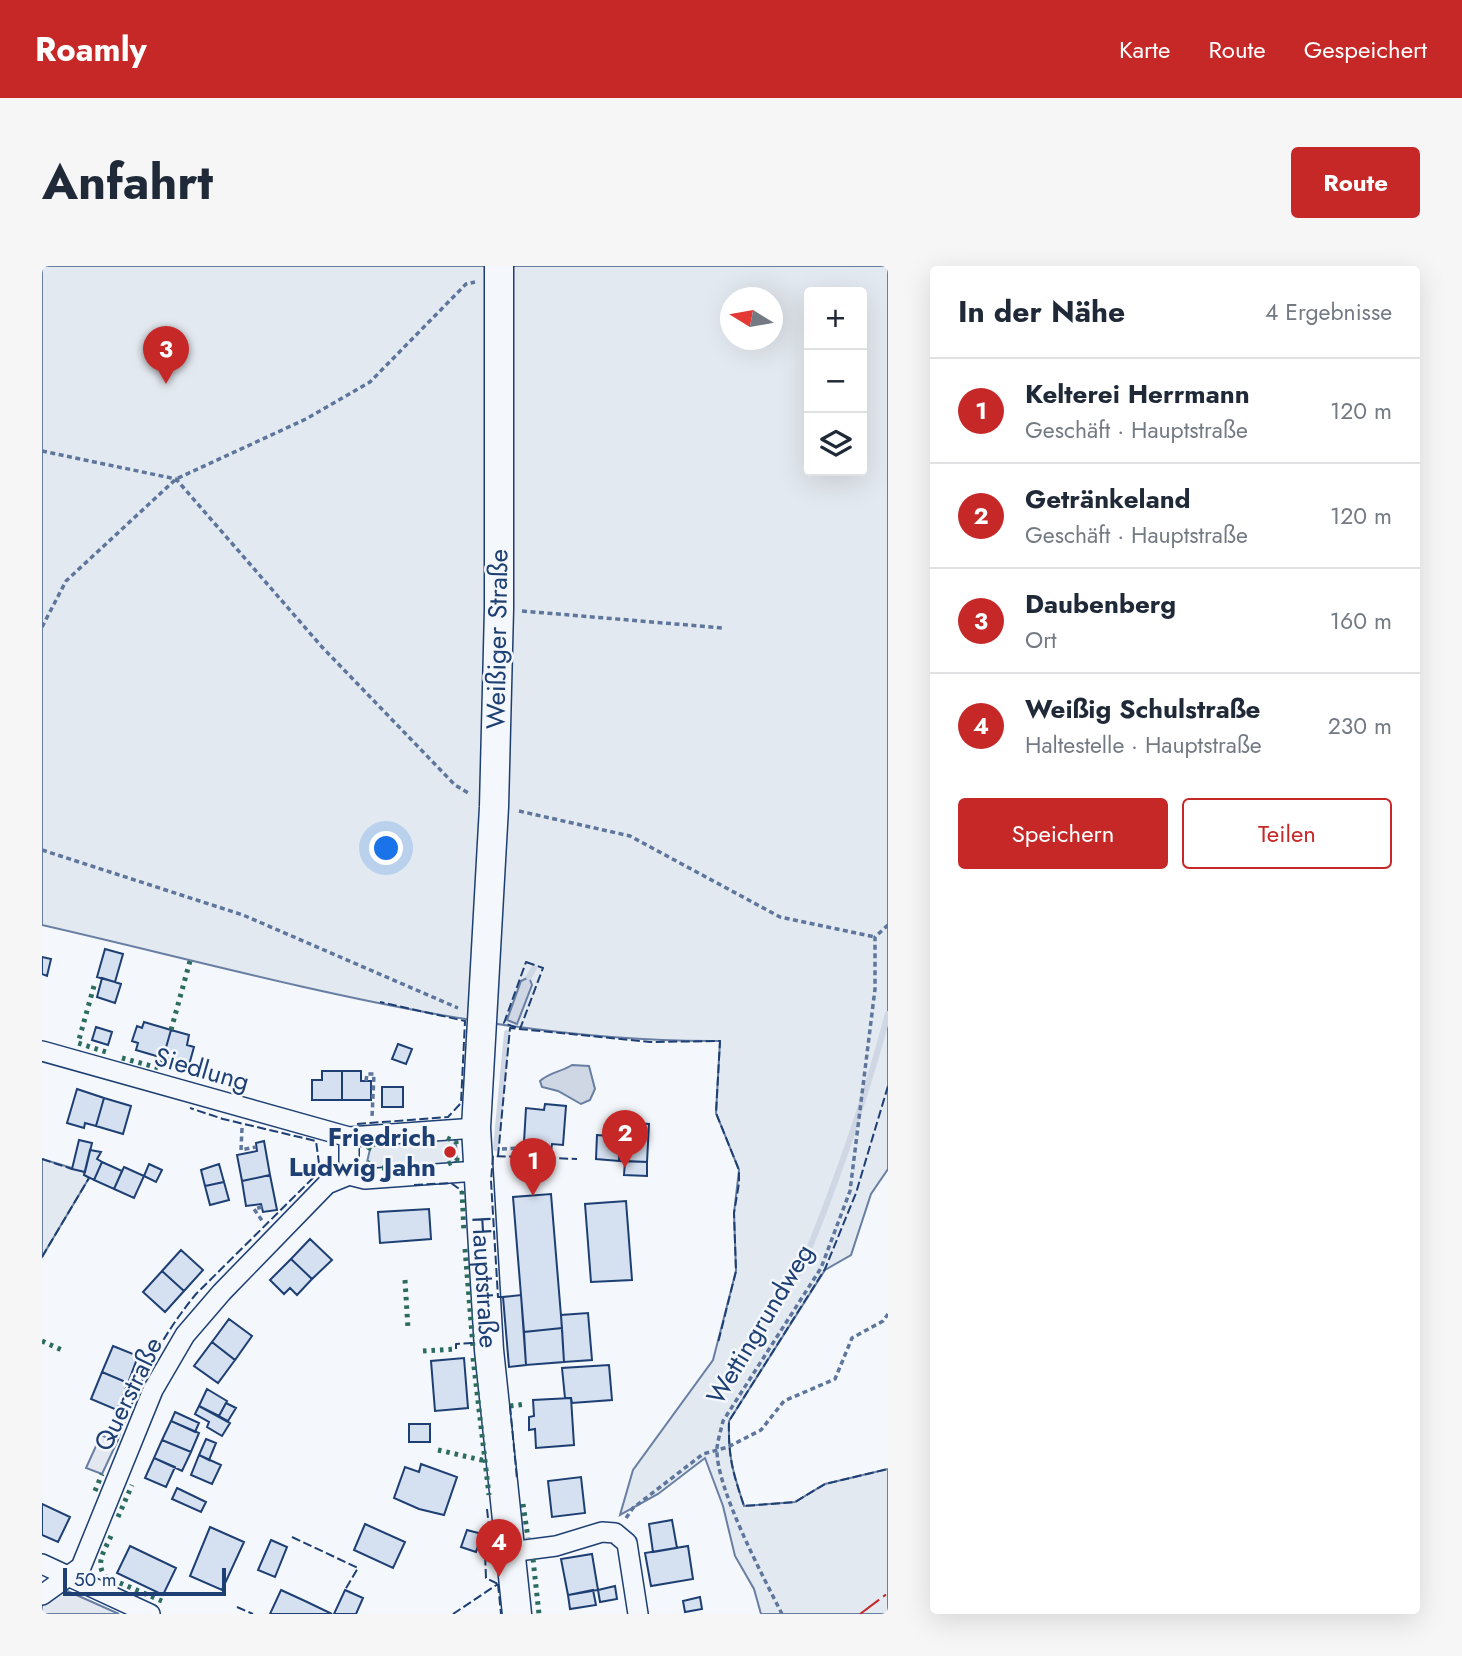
<!DOCTYPE html>
<html lang="de">
<head>
<meta charset="utf-8">
<style>
  body { margin:0; font-family:Jost,sans-serif; background:#f6f6f7; color:#1f2937 }
  .controls { position:absolute; right:21px; top:21px; display:grid; overflow:hidden; border-radius:7px; box-shadow:0 7px 28px #0002 }
  .controls button { width:63px; height:63px; display:grid; place-items:center; padding:0; border:0; border-bottom:2px solid #e0e1e3; background:#fff; color:#1f2937; font:35px sans-serif }
  .compass { position:absolute; left:678px; top:21px; width:63px; height:63px; border-radius:50%; background:#fff; box-shadow:0 7px 28px #0002; rotate:281deg }
  .scale { position:absolute; left:21px; bottom:18px; width:163px; box-sizing:border-box; padding-left:7px; border:4px solid #1d3f73; border-top:0; font-size:19px; line-height:24px; white-space:nowrap; color:#1d3f73; -webkit-text-stroke:5px #f4f7fb; paint-order:stroke }
  .you { position:absolute; left:345px; top:583px; width:24px; height:24px; margin:-18px; border:5px solid #fff; border-radius:50%; background:#1a73e8; box-shadow:0 0 0 10px #1a73e833 }
  .badge { display:grid; place-items:center; width:46px; height:46px; border-radius:50%; background:#c62828; color:#fff; font-size:23px; font-weight:700 }
  .pin { position:absolute; translate:-50% -58px; filter:drop-shadow(0 2px 4px #0008) }
  .pin::after { content:''; position:absolute; top:37px; width:24px; height:21px; background:inherit; clip-path:polygon(0 0,100% 0,50% 100%) }
  .list { margin:0; padding:0; list-style:none }
  h2 { display:flex; justify-content:space-between; align-items:center; height:91px; margin:0; padding:0 28px; font-size:30px }
  h2 small { font-size:23px; font-weight:400; color:#747a83 }
  .list li { display:grid; grid-template-columns:46px 1fr auto; gap:21px; align-items:center; box-sizing:border-box; height:105px; padding:0 28px; border-top:2px solid #e0e1e3 }
  .list b { display:block; font-size:26px; white-space:nowrap }
  .list p { margin:0; font-size:23px; white-space:nowrap; color:#747a83 }
  .list em { font-size:23px; font-style:normal; color:#747a83 }
  .actions { display:flex; gap:14px; padding:21px 28px }
  .actions a { flex:1; padding:16px 0; border:2px solid #c62828; border-radius:7px; text-align:center; font-size:24px; color:#c62828 }
  .actions .main { background:#c62828; color:#fff }
  .icon { flex:none; width:38px; height:38px; fill:none; stroke:currentColor; stroke-width:2; stroke-linecap:round; stroke-linejoin:round }
  .map { position:relative; flex:none; width:846px; height:1348px; overflow:hidden; border-radius:7px }
  header { display:flex; align-items:center; gap:42px; box-sizing:border-box; height:98px; padding:0 35px; background:#c62828; color:#fff }
  header strong { font-size:33px }
  nav { display:flex; gap:38px; margin-inline-start:auto; font-size:24px }
  .intro { display:flex; align-items:center; justify-content:space-between; box-sizing:border-box; height:168px; padding:0 42px }
  h1 { margin:0; font-size:49px }
  .button { padding:18px 32px; border-radius:7px; background:#c62828; color:#fff; font-size:24px; font-weight:700 }
  main { display:flex; gap:42px; padding:0 42px }
  aside { flex:1; background:#fff; border-radius:7px; box-shadow:0 7px 28px #0002 }
  .map>svg:first-child { display:block }
  .green { fill:#e3e9f0; stroke:#687fa3; stroke-width:2; fill-rule:evenodd }
  .parking { fill:#e3e8f0; stroke:#687fa3; stroke-width:2 }
  .water { fill:#cfd7e4; stroke:#687fa3; stroke-width:2 }
  .lines { fill:none; stroke-linecap:round; stroke-linejoin:round }
  .stream { stroke:#cfd7e4; stroke-width:6 }
  .building { fill:#d5e0f0; stroke:#1d3f73; stroke-width:2 }
  .street-casing { stroke:#1d3f73; stroke-width:22 }
  .secondary-casing { stroke:#1d3f73; stroke-width:31 }
  .path { stroke:#5e769c; stroke-width:3.5; stroke-dasharray:5 3.5; stroke-linecap:butt }
  .street { stroke:#f4f7fb; stroke-width:19 }
  .secondary { stroke:#f4f7fb; stroke-width:28 }
  .hedge { stroke:#2c6c60; stroke-width:5; stroke-dasharray:3.5 5; stroke-linecap:butt }
  .fence { stroke:#1d3f73; stroke-width:2; stroke-dasharray:9 3.5; stroke-linecap:butt }
  .power { stroke:#c62828; stroke-width:2; stroke-dasharray:24 5 3.5 5; stroke-linecap:butt }
  .poi-dot { fill:#c62828; stroke:#f4f7fb; stroke-width:2.5 }
  .labels { text-anchor:middle; stroke-width:5; stroke-linejoin:round; paint-order:stroke }
  .street-label { font-size:26px; fill:#1d3f73; stroke:#f4f7fb }
  .poi-label { font-size:26px; font-weight:bold; fill:#1d3f73; stroke:#f4f7fb; text-anchor:end }
</style>
</head>
<body>
<header>
<strong>Roamly</strong>
<nav><a>Karte</a><a>Route</a><a>Gespeichert</a></nav>
</header>
<div class="intro"><h1>Anfahrt</h1><a class="button">Route</a></div>
<main>
<div class="map">
<svg width="846" height="1348" viewBox="0 0 846 1348">
  <rect width="100%" height="100%" fill="#f4f7fb"/>
  <path class="green" d="M0,0H846V903L829,928L809,989L783,1004L687,1155C686,1191 691,1206 702,1240L753,1236L783,1218L846,1203V1348H719L712,1323L693,1290L681,1240L663,1192L616,1228L578,1249L591,1204L671,1094L694,1005L692,947L697,904L674,847L678,775C447,777 223,710 0,659ZM767,26H820V205H767ZM688,32H730V74H688Z
    M410,871L414,876L415,894L411,898L333,902L325,896L329,879Z
    M0,893L43,906L42,909L47,912L0,991Z"/>
  <path class="parking" d="M59,1169L75,1176L60,1208L44,1202Z
    M21,1323L77,1348H0V1337Z"/>
  <path class="water" d="M487,711L490,719L475,758L465,754L479,715Z
    M530,799L547,800L553,823L548,834L539,838L516,825L500,821L498,815C508,806 519,806 530,799Z"/>
  <g class="lines">
    <path class="stream" d="M487,711L492,702
      M454,882L465,767
      M757,1007C793,922 822,837 846,748"/>
  </g>
  <path class="building" d="M63,683L81,688L73,716L55,711Z
    M0,691L9,693L5,710L0,708Z
    M60,712L79,718L73,737L55,731Z
    M102,756L129,764L121,792L94,784L96,777L90,775L95,760L100,762Z
    M54,761L70,766L66,779L50,774Z
    M129,764L147,769L145,779L152,781L147,799L121,792Z
    M356,778L370,783L364,798L350,793Z
    M280,805H300V834H270V814H280Z
    M300,805H319V815H329V834H300Z
    M340,821H361V841H340Z
    M35,823L62,832L54,860L43,857L42,862L25,857Z
    M62,832L89,840L81,868L54,860Z
    M503,838L524,840L521,879L510,878L509,886L492,885V877L482,876L484,842L502,844Z
    M579,856L607,858L605,896L577,895Z
    M555,869L578,871L577,895L554,893Z
    M37,874L50,877L43,906L30,903Z
    M222,875L228,909L200,915L195,889L215,885L214,877Z
    M48,884L59,886L55,893L60,896L52,914L42,909Z
    M583,895L605,896V910L582,909Z
    M60,896L80,905L72,923L52,914Z
    M107,898L120,904L114,916L102,910Z
    M177,898L182,916L163,920L159,904Z
    M82,901L102,910L92,932L72,923Z
    M228,909L235,944L221,946L219,938L204,940L200,915Z
    M182,916L187,934L168,939L163,920Z
    M509,928L520,1062L482,1066L471,931Z
    M584,935L590,1014L549,1016L543,938Z
    M387,943L389,973L338,977L336,946Z
    M268,973L290,994L270,1013L249,993Z
    M139,984L161,1004L142,1025L120,1005Z
    M249,993L270,1013L255,1029L248,1022L242,1028L228,1014Z
    M120,1005L142,1025L123,1046L101,1026Z
    M479,1029L484,1099L467,1101L461,1031Z
    M546,1047L550,1094L522,1096L519,1049Z
    M187,1053L210,1070L193,1094L170,1076Z
    M520,1062L522,1096L484,1099L482,1066Z
    M170,1076L193,1094L176,1117L152,1100Z
    M71,1080L96,1090L86,1117L60,1106Z
    M422,1092L426,1142L393,1145L389,1095Z
    M567,1099L570,1134L530,1137L529,1132H523L520,1102Z
    M60,1106L86,1117L75,1144L49,1133Z
    M165,1123L185,1135L177,1150L157,1140Z
    M529,1132L532,1179L494,1182L493,1163L487,1164V1151L492,1150L491,1134Z
    M184,1137L194,1142L186,1155L177,1150Z
    M157,1140L188,1157L180,1170L165,1161L167,1156L153,1148Z
    M133,1146L157,1157L153,1166L129,1155Z
    M129,1155L157,1167L149,1186L120,1174Z
    M367,1158H388V1176H367Z
    M164,1173L174,1177L167,1194L157,1189Z
    M120,1174L149,1186L140,1205L112,1192Z
    M157,1189L179,1199L170,1218L149,1209Z
    M112,1192L133,1201L124,1221L103,1212Z
    M379,1198L415,1211L402,1249L377,1243L352,1232L363,1201L377,1206Z
    M539,1211L543,1247L510,1251L506,1215Z
    M135,1222L164,1236L159,1246L130,1233Z
    M0,1238L28,1251L16,1276L0,1269Z
    M630,1254L635,1282L611,1286L607,1258Z
    M323,1258L363,1276L351,1302L312,1284Z
    M168,1261L202,1276L180,1324L148,1310Z
    M425,1264L440,1268L434,1286L419,1281Z
    M229,1274L245,1281L233,1311L216,1304Z
    M88,1280L134,1302L121,1329L75,1307Z
    M646,1280L651,1313L609,1320L603,1287Z
    M550,1288L556,1324L526,1329L519,1293Z
    M573,1320L575,1333L558,1336L556,1324Z
    M239,1324L263,1335L290,1348H228Z
    M303,1324L321,1332L314,1348H292Z
    M551,1324L554,1339L528,1343L526,1329Z
    M658,1331L660,1343L643,1346L641,1335Z"/>
  <g class="lines">
    <g class="street-casing">
      <path id="street" d="M0,785L307,871L434,862
        M307,909L323,913L435,905
        M307,909V871
        M468,1286L514,1280L560,1266L573,1267L585,1277L596,1348
        M0,1298L108,1348
        M0,1329L39,1301L111,1124L143,1069L180,1026L285,918L307,909"/>
    </g>
    <g class="secondary-casing">
      <g id="secondary">
        <path id="s1" d="M457,0V343L452,541L434,862L447,1084L475,1348"/>
      </g>
    </g>
    <path class="path" d="M0,185L134,213L280,381L413,519L428,528
      M480,345L681,362
      M0,361L24,315L134,213L264,153L328,116L424,18L433,16
      M477,545L588,570L738,651L833,671
      M0,584L201,649L416,742
      M324,815L325,808H332L330,851
      M200,862L199,884L214,881
      M460,883L492,881
      M220,941L212,943L221,956
      M584,1252L591,1242L661,1188L686,1181L719,1164L742,1135L793,1113L810,1072L841,1055L846,1048
      M740,1348C722,1312 673,1221 675,1182C676,1173 679,1164 681,1155L779,1002L808,925L833,723V671L846,659"/>
    <use href="#street" class="street"/>
    <use href="#secondary" class="secondary"/>
    <path class="hedge" d="M52,720L36,777L67,787
      M129,764L148,695
      M80,792L117,802L121,792
      M405,872L414,876L415,883
      M326,884L329,879L336,877
      M325,896L333,902H344
      M406,898L415,894V889
      M351,901L386,899
      M420,925L422,967
      M423,983L431,1081
      M363,1014L366,1063
      M0,1075L22,1085
      M381,1085L414,1083
      M431,1092L447,1229
      M468,1140L484,1138
      M396,1184L444,1195
      M53,1225L60,1208
      M481,1238L486,1272
      M76,1251L90,1219
      M69,1270C63,1284 52,1298 64,1311L120,1335
      M491,1293L497,1348"/>
    <path class="fence" d="M484,696L501,702L478,763L462,757Z
      M846,820L814,927L783,1003L687,1155C686,1191 691,1207 702,1240L753,1236L783,1218L846,1203
      M315,858L406,851L419,837L423,755L338,736
      M456,890L468,762L608,776L678,775L674,847L697,904V917L692,947L694,1005L676,1077
      M0,893L30,903
      M372,919L409,917L420,925
      M0,991L47,912
      M461,1031H456L449,915L451,890L535,893
      M414,1083V1078L431,1077
      M468,1140L475,1213
      M75,1176C97,1118 114,1077 154,1028L278,905L274,875L181,853L148,842
      M445,1243L449,1280L443,1287L444,1312L456,1318
      M250,1271L316,1302L303,1324
      M456,1318L459,1348
      M195,1341L211,1348
      M411,1348L456,1318"/>
    <path class="power" d="M818,1348L846,1327"/>
  </g>
  <circle class="poi-dot" cx="408" cy="886" r="7"/>
  <g class="labels">
    <g class="street-label">
      <text transform="translate(455 373) rotate(-89)" y="9">Weißiger Straße</text>
      <text transform="translate(160 803) rotate(16)" y="9">Siedlung</text>
      <text dy="9" stroke="none"><textPath href="#s1" startOffset="1017">Hauptstraße</textPath></text>
      <text transform="translate(718 1058) rotate(-59)" y="9">Wettingrundweg</text>
      <text transform="translate(86 1128) rotate(-64)" y="9">Querstraße</text>
    </g>
    <g class="poi-label">
      <text x="394" y="880">Friedrich<tspan x="394" dy="30">Ludwig Jahn</tspan></text>
    </g>
  </g>
</svg>
<div class="controls">
<button>+</button>
<button>−</button>
<button><svg class="icon" aria-label="layers" viewBox="0 0 24 24"><path d="M12 4l9 5-9 5-9-5zM3 14l9 5 9-5"/></svg></button>
</div>
<svg class="compass" viewBox="-18 -18 36 36"><path d="M0-13l5 13h-10z" fill="#e53935"/><path d="M0 13l5-13h-10z" fill="#747a83"/></svg>
<div class="scale">50 m</div>
<div class="you"></div>
<div class="pin badge" style="left:491px;top:930px">1</div>
<div class="pin badge" style="left:583px;top:902px">2</div>
<div class="pin badge" style="left:124px;top:118px">3</div>
<div class="pin badge" style="left:457px;top:1311px">4</div>
</div>
<aside>
<h2>In der Nähe<small>4 Ergebnisse</small></h2>
<ul class="list">
<li><span class="badge">1</span><div><b>Kelterei Herrmann</b><p>Geschäft · Hauptstraße</p></div><em>120 m</em></li>
<li><span class="badge">2</span><div><b>Getränkeland</b><p>Geschäft · Hauptstraße</p></div><em>120 m</em></li>
<li><span class="badge">3</span><div><b>Daubenberg</b><p>Ort</p></div><em>160 m</em></li>
<li><span class="badge">4</span><div><b>Weißig Schulstraße</b><p>Haltestelle · Hauptstraße</p></div><em>230 m</em></li>
</ul>
<div class="actions"><a class="main">Speichern</a><a>Teilen</a></div>
</aside>
</main>
</body>
</html>
